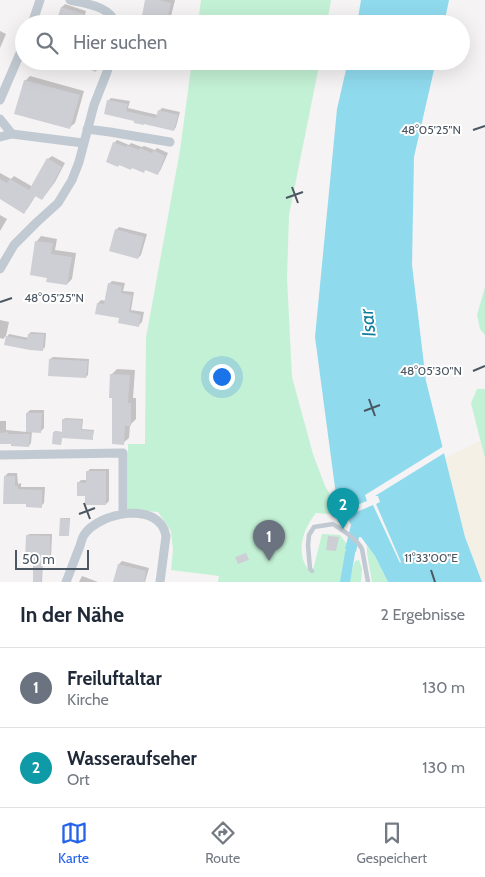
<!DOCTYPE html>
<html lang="de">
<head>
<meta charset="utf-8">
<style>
  body { margin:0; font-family:Cabin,sans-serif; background:#f6f6f7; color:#1f2937 }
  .scale { position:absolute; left:15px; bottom:12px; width:74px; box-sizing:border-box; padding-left:5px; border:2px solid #4a5661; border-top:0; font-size:14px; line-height:18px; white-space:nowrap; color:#4a5661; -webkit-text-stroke:4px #fff; paint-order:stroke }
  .you { position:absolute; left:221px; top:376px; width:18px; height:18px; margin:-12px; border:4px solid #fff; border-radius:50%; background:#1a73e8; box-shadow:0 0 0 8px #1a73e833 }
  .badge { display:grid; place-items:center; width:32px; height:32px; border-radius:50%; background:#2563eb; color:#fff; font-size:16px; font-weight:700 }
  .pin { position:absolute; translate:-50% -41px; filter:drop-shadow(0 1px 2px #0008) }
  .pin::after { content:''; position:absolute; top:26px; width:18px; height:15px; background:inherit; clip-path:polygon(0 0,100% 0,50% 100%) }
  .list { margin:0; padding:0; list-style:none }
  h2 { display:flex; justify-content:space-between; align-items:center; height:65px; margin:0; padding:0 20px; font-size:21px }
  h2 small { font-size:16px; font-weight:400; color:#747a83 }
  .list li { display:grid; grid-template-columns:32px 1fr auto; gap:15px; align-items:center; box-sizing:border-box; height:80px; padding:0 20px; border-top:1px solid #e0e1e3 }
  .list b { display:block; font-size:19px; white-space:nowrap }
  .list p { margin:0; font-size:16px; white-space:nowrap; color:#747a83 }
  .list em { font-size:16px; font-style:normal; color:#747a83 }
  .icon { flex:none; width:28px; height:28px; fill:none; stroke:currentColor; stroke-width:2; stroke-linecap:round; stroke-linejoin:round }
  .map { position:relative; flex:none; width:485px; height:582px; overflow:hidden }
  .search { position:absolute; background:#fff; box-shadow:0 5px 20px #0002; left:15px; right:15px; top:15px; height:55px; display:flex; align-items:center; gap:12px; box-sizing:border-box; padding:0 18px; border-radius:28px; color:#747a83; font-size:19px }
  .sheet { height:225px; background:#fff }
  nav { display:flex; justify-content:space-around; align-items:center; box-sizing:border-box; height:70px; border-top:1px solid #e0e1e3; background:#fff; font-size:14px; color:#747a83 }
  nav a { display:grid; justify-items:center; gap:2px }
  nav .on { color:#2563eb }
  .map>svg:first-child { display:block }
  .green { fill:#c3f1d5 }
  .sand { fill:#f5f0e5 }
  .water { fill:#90daee }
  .pier { fill:#f5f3f3 }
  .shadow { fill:#0003 }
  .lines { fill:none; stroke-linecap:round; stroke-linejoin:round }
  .canal { stroke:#90daee; stroke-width:10 }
  .building { fill:#cdcfd5 }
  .service { stroke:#c1cad2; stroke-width:4.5 }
  .minor { stroke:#c1cad2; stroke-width:9 }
  .ticks { fill:none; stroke:#4a5661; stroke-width:2 }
  .labels { text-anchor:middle; stroke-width:4; stroke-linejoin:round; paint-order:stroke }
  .water-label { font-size:19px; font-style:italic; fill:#0c7c9b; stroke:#fff }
  .ticks-label { font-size:12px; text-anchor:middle; fill:#4a5661; stroke:#fff; stroke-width:4; stroke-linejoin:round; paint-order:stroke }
</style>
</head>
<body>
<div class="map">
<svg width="485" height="582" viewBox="0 0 485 582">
  <rect width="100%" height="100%" fill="#f5f3f3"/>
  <path class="green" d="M201,0H331L327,24H198Z
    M192,61H320L289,215L287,278L292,377L313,454L325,486L333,500L330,514L316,513C302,530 294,556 312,574L322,534L340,535L352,551V570L355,561L359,560L362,569L361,582H218L219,576L171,570L173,550L171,531L158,512L128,510V444H145L146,338L180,150Z
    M485,287V335L480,329L477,315Z
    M477,389H485V459L471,403Z
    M367,545L375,556L388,582H372L367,553Z"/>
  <path class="sand" d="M480,441L485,459V582H482L465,537L445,458Z"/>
  <path class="water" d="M361,0H449L444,24H357Z
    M348,61H436L414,157L412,265L426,381L465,537L482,582H388L375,556L361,537H359L356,552L345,549L351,525L336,495L315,337L337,109Z"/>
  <path class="pier" d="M444,446L446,452L375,496H378L380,502L376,504L401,562L400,563L373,505L345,517L342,511L367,501L365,495Z"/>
  <path class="shadow" d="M146,0H175L171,16L167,20Z
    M65,4L86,11L82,24H67L58,21L62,7Z
    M0,31L6,34L0,48Z
    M133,61H156L153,65Z
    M30,76L84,91L75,123L70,127L25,81Z
    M111,98L130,101L128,108L158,115L159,111L162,108L180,112L176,127L174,130L144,123L108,101Z
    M117,140L129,145L131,143L142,147L144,146L155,150L157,148L168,153L160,171L157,174L146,169L144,171L114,143Z
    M52,156L65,163L55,182L46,194L36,195L28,208L24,212L0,198V173L11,179L14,176L33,187L48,159Z
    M0,215L7,219L0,231Z
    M119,227L147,234L141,255L138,258L116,230Z
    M41,236L57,239L55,250L76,253L72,279L67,284L48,277L31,274L37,241Z
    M112,281L125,283L123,291L134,292L131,310L144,312L142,322L139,325L120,317L96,313L98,303L101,300L106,301L109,284Z
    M0,320L9,322L6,336L3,339L0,338Z
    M31,332L46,333L45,347L42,350L7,337L9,334L29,338V334Z
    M53,357L89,359L88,375L86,377L50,359Z
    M117,369L135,370L133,398H136V419L130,425L129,438L123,443L111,375Z
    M30,410H44V428L41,431H32L31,443L29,446L13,442L0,443V421H6V430L27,432V413Z
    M65,418L83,419L82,429L94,430L93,437L92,438L62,437L61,444L54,432L55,431L63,432L64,419Z
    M90,469H109V501L106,504L86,495L78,483L81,480H87V472Z
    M8,473H17L18,484L21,483V487H45L44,503L41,506L27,503L5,476Z
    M62,518H70L69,534L68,535L61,519Z
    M29,534H52L51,558L49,560H43L42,582H34L35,560L27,536Z
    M122,561L149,568L145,582H115L119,564Z
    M82,576L98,582H79Z"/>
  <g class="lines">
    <path class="canal" d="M345,582L350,553"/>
  </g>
  <path class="building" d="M145,0H159L171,3L167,22L142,16Z
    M61,7L84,14L81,24H62L56,22Z
    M70,61H100L96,72L70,62Z
    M24,80L80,95L70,129L14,114Z
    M107,100L128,104L126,111L156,118L158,110L178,115L174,131L144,124V125L134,123V121L104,114Z
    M113,142L126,147L127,145L139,150L140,148L152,153L153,150L165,156L158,175L145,170L144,173L132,168L131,170L119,165L118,167L106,162Z
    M47,158L62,167L51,187L42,200L35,196L24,214L0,199V179L7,183L10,179L29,190Z
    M115,229L144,237L138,259L109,251Z
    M35,241L53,243L51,254L72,257L67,285L46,282L47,278L30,275Z
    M108,283L122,286L121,293L132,295L129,312L141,315L139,327L118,323L119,318L95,314L97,303L104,304Z
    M28,334H44L43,351L30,350L4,345L6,336L27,340Z
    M49,359L88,361L86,378L48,376Z
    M110,374L130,375L128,403H131V426H125L124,445L112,444V398H109Z
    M26,413H42L41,433L26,432Z
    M62,419L82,420L81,430L93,431V440L62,438L61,445L52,444L53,432H62Z
    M8,432V434H30L29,447L11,446V444H0V433Z
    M86,471H106V505H85V496H77V482L86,483Z
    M4,476H15V486H18V489L42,490V508L26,507V504H3Z
    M60,518L69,519V536H59Z
    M26,535L50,536V561H42L41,582H33V561H25Z
    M328,536L339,537L336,551L326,550Z
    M246,553L249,560L238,564L235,557Z
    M118,564L146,571L144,582H113Z"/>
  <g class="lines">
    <path class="service" d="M312,571L310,569L308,545L309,535L314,527L333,524C343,531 356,538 362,549L368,582"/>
    <path class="minor" d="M70,0C87,4 110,6 116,24
      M32,24L40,0
      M0,100L24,44
      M0,119L12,134
      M87,129L110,132L170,142
      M0,137L12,134L83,143
      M0,269L14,245L37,222L58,203L72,180L79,162L94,105L107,72L110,61
      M0,455L123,453V513
      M66,582C71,570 75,558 80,546C81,543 82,538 84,535C99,512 160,500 166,536L160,582"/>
  </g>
  <path class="ticks" d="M473,130L485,126M292,187L298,203M286,198L303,192M0,302L12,298M473,371L485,366M369,399L375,416M364,411L380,405M84,503L90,519M79,514L95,508M431,570L435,582"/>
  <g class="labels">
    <g class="water-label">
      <text transform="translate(367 323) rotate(-97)" y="7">Isar</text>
    </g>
  </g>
  <g class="ticks-label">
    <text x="431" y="134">48°05'25"N</text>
    <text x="54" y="302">48°05'25"N</text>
    <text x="431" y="375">48°05'30"N</text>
    <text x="431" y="562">11°33'00"E</text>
  </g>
</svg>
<div class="scale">50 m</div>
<div class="you"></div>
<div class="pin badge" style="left:269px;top:561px;background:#6b7280">1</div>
<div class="pin badge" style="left:343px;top:529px;background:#0f9aa8">2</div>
<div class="search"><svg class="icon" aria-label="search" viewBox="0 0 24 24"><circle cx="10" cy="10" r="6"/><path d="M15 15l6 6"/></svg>Hier suchen</div>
</div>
<section class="sheet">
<h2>In der Nähe<small>2 Ergebnisse</small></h2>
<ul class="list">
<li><span class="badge" style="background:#6b7280">1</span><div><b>Freiluftaltar</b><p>Kirche</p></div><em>130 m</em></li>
<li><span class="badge" style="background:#0f9aa8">2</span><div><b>Wasseraufseher</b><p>Ort</p></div><em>130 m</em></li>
</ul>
</section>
<nav>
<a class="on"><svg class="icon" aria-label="map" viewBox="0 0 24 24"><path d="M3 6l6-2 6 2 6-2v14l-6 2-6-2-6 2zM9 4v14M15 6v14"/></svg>Karte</a>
<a><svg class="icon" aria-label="directions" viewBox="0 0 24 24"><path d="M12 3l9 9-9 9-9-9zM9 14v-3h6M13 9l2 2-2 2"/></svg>Route</a>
<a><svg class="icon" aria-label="saved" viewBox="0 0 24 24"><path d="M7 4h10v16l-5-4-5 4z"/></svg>Gespeichert</a>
</nav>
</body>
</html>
